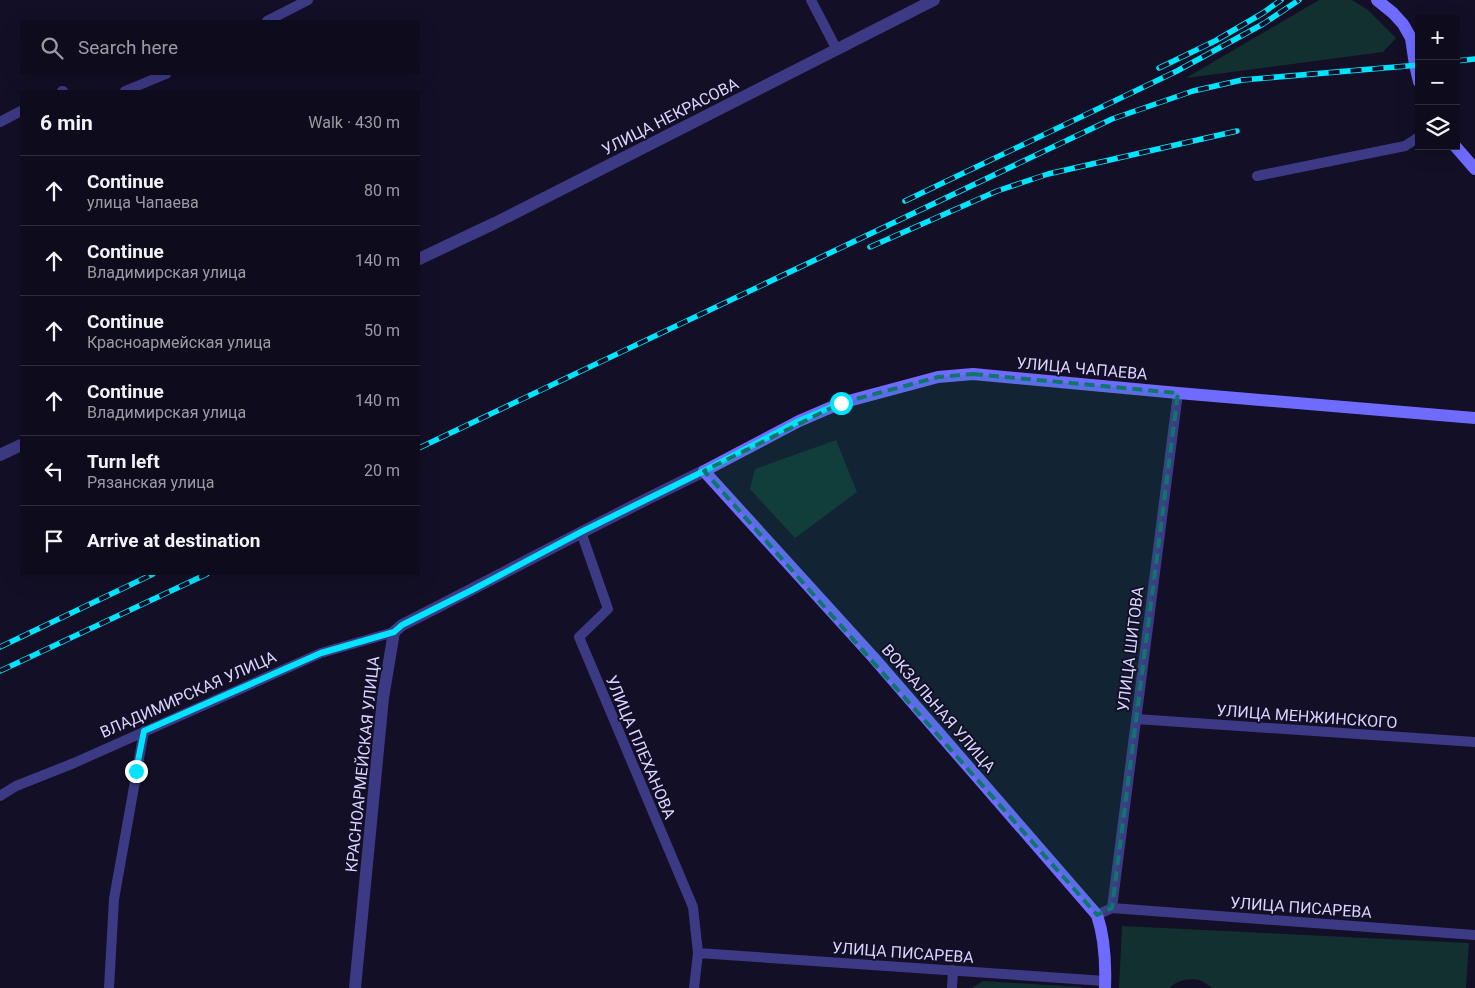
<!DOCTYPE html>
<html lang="en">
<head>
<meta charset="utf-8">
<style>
  body { margin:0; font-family:Roboto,sans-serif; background:#1c1929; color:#f1f3f6 }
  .controls { position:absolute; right:15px; top:15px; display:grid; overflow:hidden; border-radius:0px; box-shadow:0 5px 20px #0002 }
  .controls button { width:45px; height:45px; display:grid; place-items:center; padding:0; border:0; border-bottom:1px solid #2e2b3b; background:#0e0b1c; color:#f1f3f6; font:25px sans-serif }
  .stop { position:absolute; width:15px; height:15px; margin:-11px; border:4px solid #00e5ff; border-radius:50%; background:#fff }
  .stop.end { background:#00e5ff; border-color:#fff; box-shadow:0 1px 5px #0008 }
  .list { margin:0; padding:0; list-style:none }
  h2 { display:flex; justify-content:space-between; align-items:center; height:65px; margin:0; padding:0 20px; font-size:21px }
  h2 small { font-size:16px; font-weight:400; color:#9b9ba3 }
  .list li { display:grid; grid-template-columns:32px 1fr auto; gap:15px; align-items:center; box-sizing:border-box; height:70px; padding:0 20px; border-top:1px solid #2e2b3b }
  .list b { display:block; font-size:19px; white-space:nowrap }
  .list p { margin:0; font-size:16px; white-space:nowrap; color:#9b9ba3 }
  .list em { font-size:16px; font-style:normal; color:#9b9ba3 }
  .icon { flex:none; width:28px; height:28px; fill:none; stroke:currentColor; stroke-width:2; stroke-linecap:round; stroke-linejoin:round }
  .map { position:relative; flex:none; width:1475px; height:988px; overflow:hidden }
  .search { position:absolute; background:#0e0b1c; box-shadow:0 5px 20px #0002; left:20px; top:20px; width:400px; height:55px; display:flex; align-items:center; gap:12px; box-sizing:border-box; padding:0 18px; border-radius:0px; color:#9b9ba3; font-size:19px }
  .panel { position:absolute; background:#0e0b1c; box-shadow:0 5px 20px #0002; left:20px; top:90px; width:400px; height:485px; border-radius:0px }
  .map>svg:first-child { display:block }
  .green { fill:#12302f }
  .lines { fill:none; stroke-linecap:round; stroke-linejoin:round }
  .minor { stroke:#3d3a85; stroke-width:10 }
  .tertiary { stroke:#3d3a85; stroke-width:12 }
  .secondary { stroke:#6f6bff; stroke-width:12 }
  .rail-casing { stroke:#00e5ff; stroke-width:5.5 }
  .rail { stroke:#130f26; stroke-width:4; stroke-dasharray:11; stroke-linecap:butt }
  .route { stroke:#00e5ff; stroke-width:6 }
  .marked { fill:#0f766e; fill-opacity:0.2; stroke:#0f766e; stroke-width:4; stroke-dasharray:10 6; stroke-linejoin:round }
  .labels { text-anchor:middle; stroke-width:4; stroke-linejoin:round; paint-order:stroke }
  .street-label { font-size:16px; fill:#d9d4ff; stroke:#130f26 }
</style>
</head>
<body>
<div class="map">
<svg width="1475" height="988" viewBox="0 0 1475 988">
  <rect width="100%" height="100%" fill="#130f26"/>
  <path class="green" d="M1319,0H1352L1368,10L1396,38L1383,52L1186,78Z
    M836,440L857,492L795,538L750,489L755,469Z
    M1122,926L1469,943L1466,988H1212C1209,986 1205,983 1202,981C1192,977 1176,980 1170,988H1119Z
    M983,981L1081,987V988H972Z"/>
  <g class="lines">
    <path class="minor" d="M811,0L837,50
      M267,21L308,0
      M62,91H63
      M125,91L166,74
      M0,122L21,111
      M1257,176L1405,146L1419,137
      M581,532L608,609L579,637L693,907L698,953L694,988
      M1136,719L1475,742
      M0,796L16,786L74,763L321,653L394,632
      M1112,908L1178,393
      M1097,915L1112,908L1475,935
      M698,953L1105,981
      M109,988L114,899L144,731
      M952,988L953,970"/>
    <path class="tertiary" d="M419,259L495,223L934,0
      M0,455L21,445
      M355,988L383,698L394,632L402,625C503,574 602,520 704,471"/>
    <path class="secondary" d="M1377,0L1393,13L1403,24L1411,38L1415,65L1419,82
      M1455,146L1475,169
      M1105,988C1106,963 1105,939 1097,915L873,657L704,471L799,421L841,403L938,377L973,374L1178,393L1475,418"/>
    <g class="rail-casing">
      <path id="rail" d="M1456,61L1475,59
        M1159,68L1215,41L1263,13L1281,0
        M905,201L1177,71L1263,24L1299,0
        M870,247L997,191L1048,174L1237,131
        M419,448L1112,119L1193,91L1242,80L1419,65
        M0,647L153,574
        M0,671L207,574"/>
    </g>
    <use href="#rail" class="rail"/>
  </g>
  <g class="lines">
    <path class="route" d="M136,771L144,731L321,653L394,632L402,625L472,590L581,532L704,471L799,421L841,403"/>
  </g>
  <path class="marked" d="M973,374L1178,393L1112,908L1097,915L704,471L841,403L938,377Z"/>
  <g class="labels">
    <g class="street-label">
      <text transform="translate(670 116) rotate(-27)" y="6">УЛИЦА НЕКРАСОВА</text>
      <text transform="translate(1082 368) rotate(5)" y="6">УЛИЦА ЧАПАЕВА</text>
      <text transform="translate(1130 649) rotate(-83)" y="6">УЛИЦА ШИТОВА</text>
      <text transform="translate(188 694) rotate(-24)" y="6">ВЛАДИМИРСКАЯ УЛИЦА</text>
      <text transform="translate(939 708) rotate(49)" y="6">ВОКЗАЛЬНАЯ УЛИЦА</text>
      <text transform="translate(1307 716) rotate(4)" y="6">УЛИЦА МЕНЖИНСКОГО</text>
      <text transform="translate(641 747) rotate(67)" y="6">УЛИЦА ПЛЕХАНОВА</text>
      <text transform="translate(362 764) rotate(-84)" y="6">КРАСНОАРМЕЙСКАЯ УЛИЦА</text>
      <text transform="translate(1301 907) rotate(4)" y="6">УЛИЦА ПИСАРЕВА</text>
      <text transform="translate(903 952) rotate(4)" y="6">УЛИЦА ПИСАРЕВА</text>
    </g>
  </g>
</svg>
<div class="controls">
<button>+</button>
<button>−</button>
<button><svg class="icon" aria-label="layers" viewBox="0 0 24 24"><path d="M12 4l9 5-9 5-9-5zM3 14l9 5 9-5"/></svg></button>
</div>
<div class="stop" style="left:841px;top:403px"></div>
<div class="stop end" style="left:136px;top:771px"></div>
<div class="search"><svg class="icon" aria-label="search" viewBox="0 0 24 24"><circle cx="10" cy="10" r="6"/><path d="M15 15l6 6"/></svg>Search here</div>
<section class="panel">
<h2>6 min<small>Walk · 430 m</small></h2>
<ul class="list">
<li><svg class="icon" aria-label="ahead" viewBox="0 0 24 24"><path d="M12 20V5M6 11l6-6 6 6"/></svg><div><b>Continue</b><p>улица Чапаева</p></div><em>80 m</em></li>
<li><svg class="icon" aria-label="ahead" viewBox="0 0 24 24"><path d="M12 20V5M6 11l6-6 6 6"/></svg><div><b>Continue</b><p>Владимирская улица</p></div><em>140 m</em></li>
<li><svg class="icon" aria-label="ahead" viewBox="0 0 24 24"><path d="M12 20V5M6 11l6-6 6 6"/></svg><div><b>Continue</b><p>Красноармейская улица</p></div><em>50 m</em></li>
<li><svg class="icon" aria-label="ahead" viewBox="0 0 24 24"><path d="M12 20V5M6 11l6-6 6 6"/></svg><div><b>Continue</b><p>Владимирская улица</p></div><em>140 m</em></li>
<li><svg class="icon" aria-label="left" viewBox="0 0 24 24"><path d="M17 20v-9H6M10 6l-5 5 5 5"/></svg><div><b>Turn left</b><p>Рязанская улица</p></div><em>20 m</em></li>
<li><svg class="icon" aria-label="arrive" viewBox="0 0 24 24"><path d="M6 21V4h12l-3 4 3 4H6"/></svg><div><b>Arrive at destination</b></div></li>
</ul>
</section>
</div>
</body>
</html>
